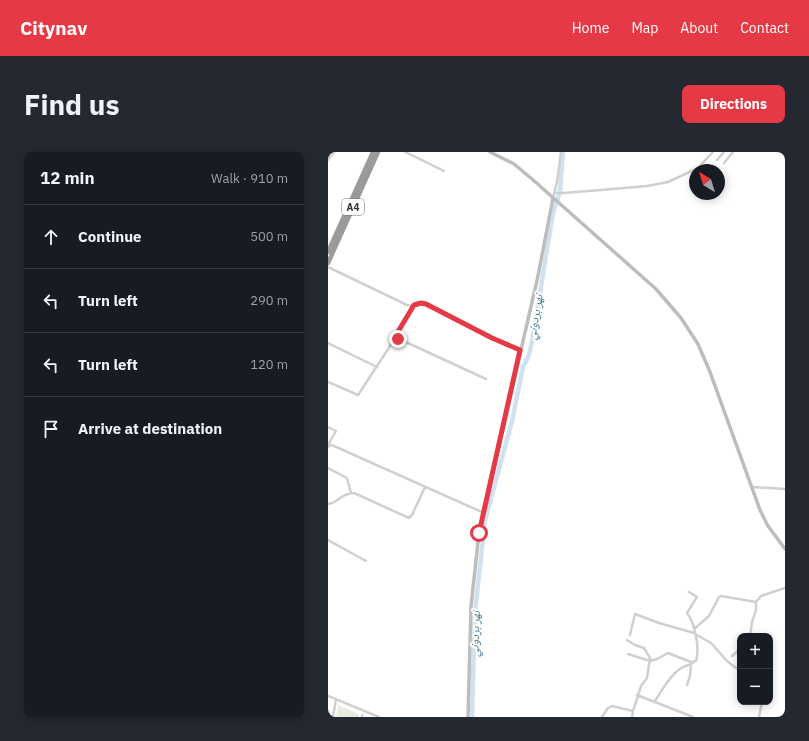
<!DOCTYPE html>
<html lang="en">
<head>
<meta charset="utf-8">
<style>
  body { margin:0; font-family:"IBM Plex Sans","Noto Naskh Arabic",sans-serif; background:#242831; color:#f1f3f6 }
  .controls { position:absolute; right:12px; bottom:12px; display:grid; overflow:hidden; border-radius:8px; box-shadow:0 2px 10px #0003 }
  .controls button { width:36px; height:36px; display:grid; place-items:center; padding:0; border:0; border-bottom:1px solid #363941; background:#171b24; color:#f1f3f6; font:20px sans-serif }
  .compass { position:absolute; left:361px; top:12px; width:36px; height:36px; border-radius:50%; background:#171b24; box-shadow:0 2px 10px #0003; rotate:322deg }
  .stop { position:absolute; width:12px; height:12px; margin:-9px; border:3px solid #e63946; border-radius:50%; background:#fff }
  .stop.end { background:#e63946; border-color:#fff; box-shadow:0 1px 4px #0008 }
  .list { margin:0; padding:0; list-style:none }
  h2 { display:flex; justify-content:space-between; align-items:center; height:52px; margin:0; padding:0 16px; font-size:17px }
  h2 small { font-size:13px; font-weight:400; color:#9ea1a6 }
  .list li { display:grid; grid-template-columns:26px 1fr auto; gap:12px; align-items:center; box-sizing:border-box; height:64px; padding:0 16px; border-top:1px solid #363941 }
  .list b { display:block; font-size:15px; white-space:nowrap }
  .list em { font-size:13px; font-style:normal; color:#9ea1a6 }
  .icon { flex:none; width:22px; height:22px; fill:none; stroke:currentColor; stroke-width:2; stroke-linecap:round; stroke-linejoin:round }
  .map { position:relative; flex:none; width:457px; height:565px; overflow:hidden; border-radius:8px }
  header { display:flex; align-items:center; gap:24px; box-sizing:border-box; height:56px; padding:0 20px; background:#e63946; color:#fff }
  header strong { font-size:19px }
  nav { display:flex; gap:22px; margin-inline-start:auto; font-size:14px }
  .intro { display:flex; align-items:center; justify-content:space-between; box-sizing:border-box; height:96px; padding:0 24px }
  h1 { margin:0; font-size:28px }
  .button { padding:10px 18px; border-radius:8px; background:#e63946; color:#fff; font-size:14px; font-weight:700 }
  main { display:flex; gap:24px; padding:0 24px }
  aside { flex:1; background:#171b24; border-radius:8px; box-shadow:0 2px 10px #0003 }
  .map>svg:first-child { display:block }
  .green { fill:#e6ecdf }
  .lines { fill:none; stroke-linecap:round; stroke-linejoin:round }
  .river { stroke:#cfe2ee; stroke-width:4.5 }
  .street { stroke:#d0d0d0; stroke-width:2.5 }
  .secondary { stroke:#bdbdbd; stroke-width:3.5 }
  .highway { stroke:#9a9a9a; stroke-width:4.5 }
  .route { stroke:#e63946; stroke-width:5 }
  .labels { text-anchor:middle; stroke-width:4; stroke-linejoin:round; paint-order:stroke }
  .shield { fill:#fff; stroke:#707070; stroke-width:1 }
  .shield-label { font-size:10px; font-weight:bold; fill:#333 }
  .water-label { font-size:12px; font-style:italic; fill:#3f7597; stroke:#fff }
</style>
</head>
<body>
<header>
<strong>Citynav</strong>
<nav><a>Home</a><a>Map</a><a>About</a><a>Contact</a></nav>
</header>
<div class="intro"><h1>Find us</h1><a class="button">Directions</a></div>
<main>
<aside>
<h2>12 min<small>Walk · 910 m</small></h2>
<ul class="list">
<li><svg class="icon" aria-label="ahead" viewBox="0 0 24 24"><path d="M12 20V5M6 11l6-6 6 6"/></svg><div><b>Continue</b></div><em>500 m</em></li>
<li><svg class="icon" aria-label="left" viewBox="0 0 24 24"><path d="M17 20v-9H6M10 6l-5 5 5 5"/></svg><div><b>Turn left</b></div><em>290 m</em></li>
<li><svg class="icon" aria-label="left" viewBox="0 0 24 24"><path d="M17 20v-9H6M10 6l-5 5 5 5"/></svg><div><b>Turn left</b></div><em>120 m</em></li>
<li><svg class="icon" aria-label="arrive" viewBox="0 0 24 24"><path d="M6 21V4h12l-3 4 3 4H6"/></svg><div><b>Arrive at destination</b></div></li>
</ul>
</aside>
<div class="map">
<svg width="457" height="565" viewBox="0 0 457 565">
  <rect width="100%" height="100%" fill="#fff"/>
  <path class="green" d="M10,553L31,562V565H8Z"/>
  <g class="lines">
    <path class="river" d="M144,565L147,460L157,369L184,269L195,215L201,203L204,190L225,61L232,39L235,0"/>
    <path class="street" d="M77,0L116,19
      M0,8L6,0
      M389,8L396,0
      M396,11L405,0
      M227,41H235L273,38L319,34L340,30L370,16L385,0
      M225,46L229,30L233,0
      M0,115L79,153C87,155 90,150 98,152L164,186L192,198
      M85,153L68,183L69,186L158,227
      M0,191L49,215
      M0,230L30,243L68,185
      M0,275L8,279L0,293
      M0,295L3,293L6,294L156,361
      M0,316L19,326L23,341
      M424,335L457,337
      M0,352C10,351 13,341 26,341L81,366L84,363L97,335
      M0,388L38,409
      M366,477L381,464L391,445L393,444L428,450L433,444L457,436
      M302,483L307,462L331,471L366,481
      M369,483L383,491L399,509L412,519
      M422,484L424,470L428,458V450
      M299,488L307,493L316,496L322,506L319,526L313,534L305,559L304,565
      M300,502L322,509L329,507L340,501L363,510L368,509C372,497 367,471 359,461L369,445L361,440
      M404,504L412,497
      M359,533L362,524L363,512
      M309,543L365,565
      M0,544L51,565
      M326,550C334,539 341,524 353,516C357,514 361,513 365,511
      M5,565L8,547
      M34,565V563
      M274,565L280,556L284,554L305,559
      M431,565L434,550"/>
    <path class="secondary" d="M162,0L186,12L204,27L328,137L353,166L370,192L382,220L432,358L440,374L457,397
      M140,565L143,454L151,381L210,124L225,46"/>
    <path class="highway" d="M0,100L45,0
      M0,111L50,0"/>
  </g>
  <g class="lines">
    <path class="route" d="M70,187L68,183L86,153L93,151L98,152L164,186L192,198L151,381"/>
  </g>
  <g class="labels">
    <rect class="shield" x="14" y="47" width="22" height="16" rx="3"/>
    <g class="shield-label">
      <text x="25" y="59">A4</text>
    </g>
    <g class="water-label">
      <text transform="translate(207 165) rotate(-80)" y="4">نهر بردوني</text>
      <text transform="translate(147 482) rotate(-88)" y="4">نهر بردوني</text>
    </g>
  </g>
</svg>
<div class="controls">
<button>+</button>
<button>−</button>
</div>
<svg class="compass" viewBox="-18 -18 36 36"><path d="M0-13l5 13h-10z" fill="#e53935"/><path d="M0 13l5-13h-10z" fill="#9ea1a6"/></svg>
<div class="stop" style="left:151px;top:381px"></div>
<div class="stop end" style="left:70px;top:187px"></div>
</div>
</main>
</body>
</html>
